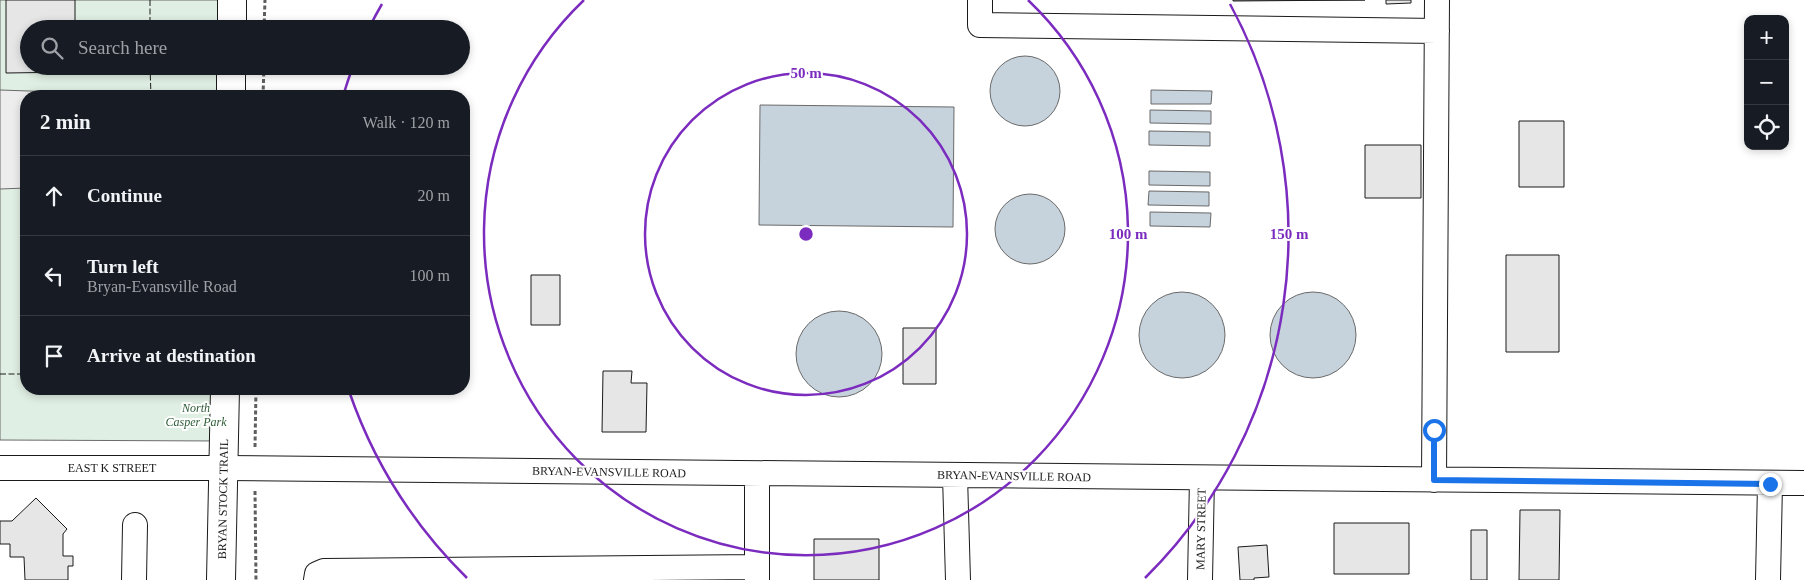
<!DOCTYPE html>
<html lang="en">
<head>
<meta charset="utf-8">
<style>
  body { margin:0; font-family:Georgia,serif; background:#242831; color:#f1f3f6 }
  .controls { position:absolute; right:15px; top:15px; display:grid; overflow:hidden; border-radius:10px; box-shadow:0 2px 8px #0003 }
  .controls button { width:45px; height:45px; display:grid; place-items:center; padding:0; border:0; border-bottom:1px solid #363941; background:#171b24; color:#f1f3f6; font:25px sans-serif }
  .stop { position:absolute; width:15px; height:15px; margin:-11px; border:4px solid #1a73e8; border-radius:50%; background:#fff }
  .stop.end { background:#1a73e8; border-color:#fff; box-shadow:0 1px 5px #0008 }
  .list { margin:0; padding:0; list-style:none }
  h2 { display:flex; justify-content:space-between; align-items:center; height:65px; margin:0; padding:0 20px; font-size:21px }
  h2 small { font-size:16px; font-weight:400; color:#9ea1a6 }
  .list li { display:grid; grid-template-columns:32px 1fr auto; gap:15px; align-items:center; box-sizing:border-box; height:80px; padding:0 20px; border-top:1px solid #363941 }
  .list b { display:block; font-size:19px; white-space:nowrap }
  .list p { margin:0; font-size:16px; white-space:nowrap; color:#9ea1a6 }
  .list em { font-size:16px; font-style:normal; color:#9ea1a6 }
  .icon { flex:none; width:28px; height:28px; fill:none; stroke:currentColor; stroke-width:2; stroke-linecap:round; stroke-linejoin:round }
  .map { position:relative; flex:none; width:1804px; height:580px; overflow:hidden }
  .search { position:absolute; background:#171b24; box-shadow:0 2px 8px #0003; left:20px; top:20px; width:450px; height:55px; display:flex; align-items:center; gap:12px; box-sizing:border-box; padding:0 18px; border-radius:28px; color:#9ea1a6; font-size:19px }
  .panel { position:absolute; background:#171b24; box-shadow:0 2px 8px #0003; left:20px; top:90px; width:450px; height:305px; border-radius:20px }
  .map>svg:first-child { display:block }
  .green { fill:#e0efe3; stroke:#6a6a6a }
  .parking { fill:#ededed; stroke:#6a6a6a }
  .water { fill:#c6d2dc; stroke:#6a6a6a }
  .building { fill:#e6e6e6; stroke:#1a1a1a }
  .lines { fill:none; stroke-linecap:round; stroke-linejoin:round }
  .minor-casing { stroke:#1a1a1a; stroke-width:26 }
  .major-casing { stroke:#1a1a1a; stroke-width:30 }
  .path { stroke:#5f5f5f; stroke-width:3; stroke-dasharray:4 2.5; stroke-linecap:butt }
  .minor { stroke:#fff; stroke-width:24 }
  .major { stroke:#fff; stroke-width:28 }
  .fence { stroke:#1a1a1a; stroke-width:1; stroke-dasharray:6 2.5; stroke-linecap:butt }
  .route { stroke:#1a73e8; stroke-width:6 }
  .ring { fill:none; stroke:#7b2cbf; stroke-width:2.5 }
  .labels { text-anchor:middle; stroke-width:4; stroke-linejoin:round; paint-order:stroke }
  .park-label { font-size:12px; font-style:italic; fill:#2b5a34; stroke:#fff }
  .street-label { font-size:12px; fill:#1a1a1a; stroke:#fff }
  .centre { fill:#7b2cbf; stroke:#fff; stroke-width:2.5 }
  .ring-label { font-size:15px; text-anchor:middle; font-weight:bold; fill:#7b2cbf; stroke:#fff; stroke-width:4; stroke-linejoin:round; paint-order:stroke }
</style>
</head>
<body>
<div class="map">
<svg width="1804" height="580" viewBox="0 0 1804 580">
  <rect width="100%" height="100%" fill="#fff"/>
  <path class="green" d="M0,0H223V29H29V66H222V96H26V389H222L221,441L0,440Z"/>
  <path class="parking" d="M0,90L87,93V96H26V188L0,189Z"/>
  <path class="water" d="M990 91a35 35 0 1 1 70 0a35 35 0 1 1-70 0Z
    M1151,90L1212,91L1211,104H1151Z
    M760,105L954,107L953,227L759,225Z
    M1150,110L1211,111V124L1150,123Z
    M1149,131L1210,132V146L1149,145Z
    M1149,171L1210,172V186L1149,185Z
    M1149,191L1209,192V206L1148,205Z
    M995 229a35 35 0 1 1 70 0a35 35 0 1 1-70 0Z
    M1150,212L1211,213L1210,227L1150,226Z
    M1139 335a43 43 0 1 1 86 0a43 43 0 1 1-86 0Z
    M1270 335a43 43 0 1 1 86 0a43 43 0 1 1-86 0Z
    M796 354a43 43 0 1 1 86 0a43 43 0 1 1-86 0Z"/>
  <path class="building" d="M6,0H75V29H29V66H76V72L6,73Z
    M1233,0H1365L1233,1Z
    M1386,0H1411V3L1386,4Z
    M1519,121H1564V187H1519Z
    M1365,145H1421V198H1365Z
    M1506,255H1559V352H1506Z
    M531,275H560V325H531Z
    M903,328H936V384H903Z
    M603,371H632L631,383H647L646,432H602Z
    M36,498L67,529L63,534V556H73V566H68V580H25L24,557H10V544H0V521H12Z
    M1520,510H1560L1559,580H1519Z
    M1334,523H1409V574H1334Z
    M1471,530H1487V580H1471Z
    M814,539H879V580H814Z
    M1267,545L1269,577L1254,578V580H1240L1238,547Z"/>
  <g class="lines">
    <g class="minor-casing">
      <path id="minor" d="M980,0V25L1437,31
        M0,468H224L1804,483
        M955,476L958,580
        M1434,480L1437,0
        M134,580L135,525
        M316,580L317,574L324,571L757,567
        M757,580V474
        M1200,580L1202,478
        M1768,580L1770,484"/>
    </g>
    <g class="major-casing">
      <path id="major" d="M232,29V0
        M231,96V66
        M221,580L225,389"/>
    </g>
    <path class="path" d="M264,29L265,0
      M263,96L264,66
      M255,447L256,389
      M255,491L256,580"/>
    <use href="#minor" class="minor"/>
    <use href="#major" class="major"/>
    <path class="fence" d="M150,0V29
      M150,66L151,96
      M0,374H26"/>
  </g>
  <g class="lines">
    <path class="route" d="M1434,430V480L1770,484"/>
  </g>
  <g class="ring">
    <circle cx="806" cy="234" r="161"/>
    <path d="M1028 0A322 322 0 1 1 584 0"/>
    <path d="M467 578A483 483 0 0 1 349 391M344 93A483 483 0 0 1 352 69M370 26A483 483 0 0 1 382 4M1230 4A483 483 0 0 1 1145 578"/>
  </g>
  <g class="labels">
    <g class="park-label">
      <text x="196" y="412">North<tspan x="196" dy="14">Casper Park</tspan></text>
    </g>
    <g class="street-label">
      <text x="112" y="472">EAST K STREET</text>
      <text transform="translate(609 472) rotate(1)" y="4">BRYAN-EVANSVILLE ROAD</text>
      <text transform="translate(1014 476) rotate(1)" y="4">BRYAN-EVANSVILLE ROAD</text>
      <text transform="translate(223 499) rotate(-89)" y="4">BRYAN STOCK TRAIL</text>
      <text transform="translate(1201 529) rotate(-89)" y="4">MARY STREET</text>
    </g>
  </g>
  <circle cx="806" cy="234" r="8" class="centre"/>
  <g class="ring-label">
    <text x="806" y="78">50 m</text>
    <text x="1128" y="239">100 m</text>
    <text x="1289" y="239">150 m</text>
  </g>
</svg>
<div class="controls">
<button>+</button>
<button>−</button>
<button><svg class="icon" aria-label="locate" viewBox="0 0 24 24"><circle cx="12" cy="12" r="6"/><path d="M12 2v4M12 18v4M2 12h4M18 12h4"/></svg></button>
</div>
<div class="stop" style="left:1434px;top:430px"></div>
<div class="stop end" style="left:1770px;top:484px"></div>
<div class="search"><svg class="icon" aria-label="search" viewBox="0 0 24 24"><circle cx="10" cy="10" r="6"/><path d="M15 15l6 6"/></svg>Search here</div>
<section class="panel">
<h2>2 min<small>Walk · 120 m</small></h2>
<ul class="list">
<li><svg class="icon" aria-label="ahead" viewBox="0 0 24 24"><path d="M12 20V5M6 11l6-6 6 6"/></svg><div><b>Continue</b></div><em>20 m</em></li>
<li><svg class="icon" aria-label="left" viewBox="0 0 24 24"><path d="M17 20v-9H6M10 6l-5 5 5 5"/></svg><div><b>Turn left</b><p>Bryan-Evansville Road</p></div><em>100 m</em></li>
<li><svg class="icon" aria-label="arrive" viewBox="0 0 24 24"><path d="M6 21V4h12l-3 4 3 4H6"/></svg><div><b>Arrive at destination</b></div></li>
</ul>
</section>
</div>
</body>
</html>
